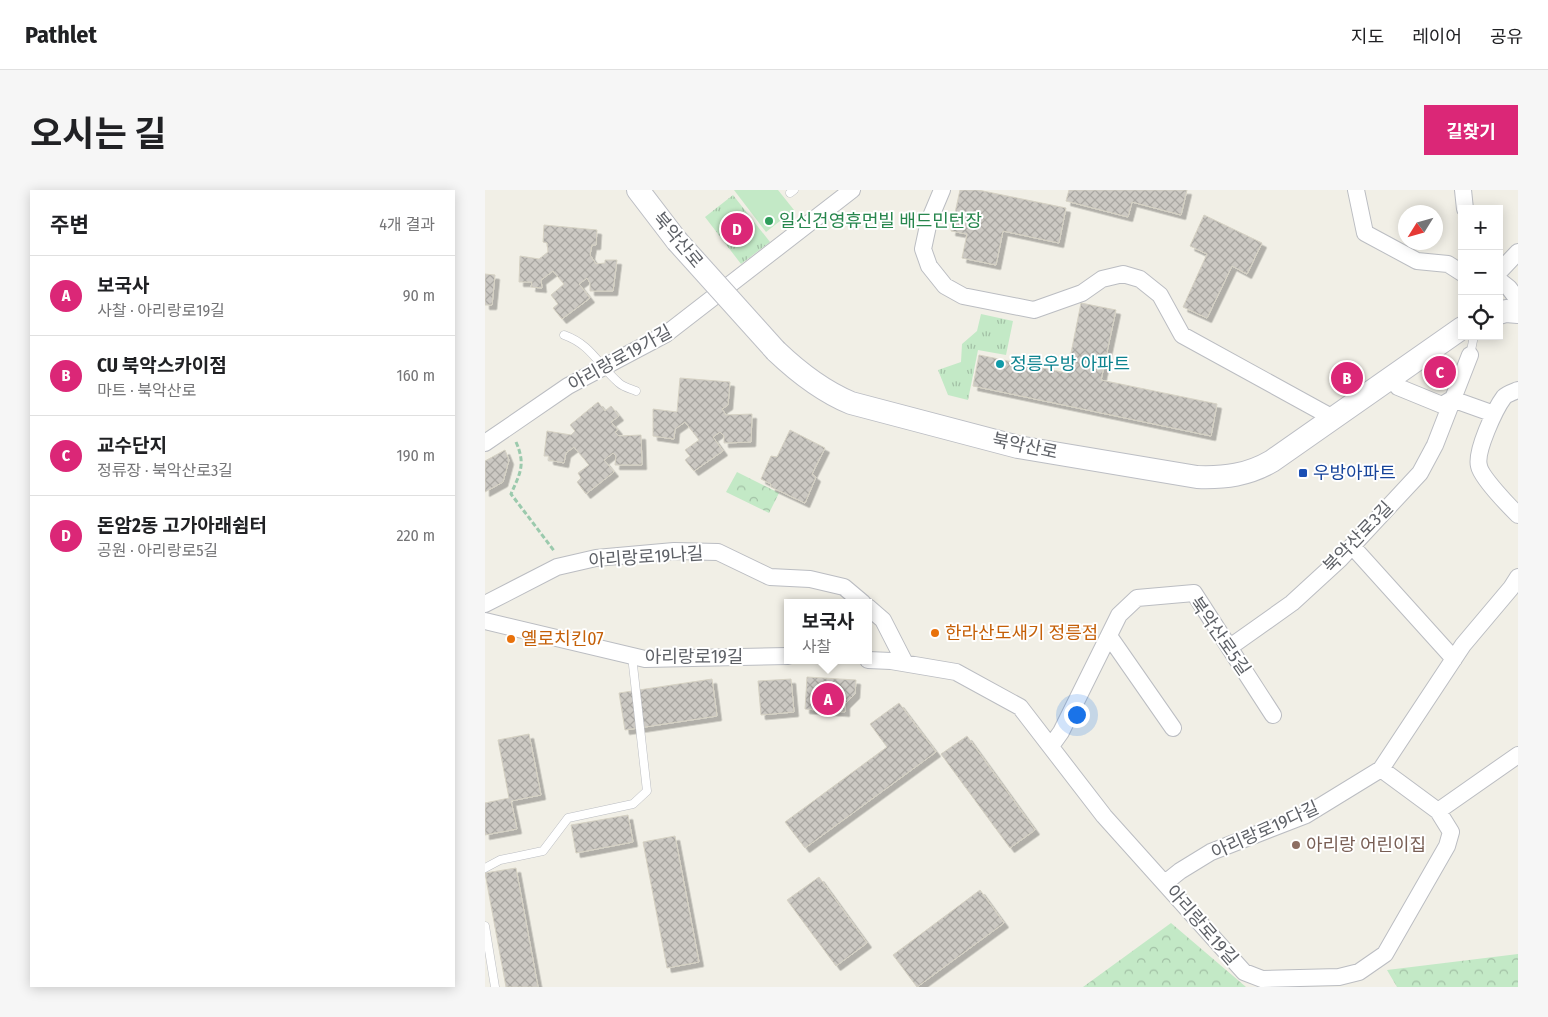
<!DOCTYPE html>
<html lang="ko">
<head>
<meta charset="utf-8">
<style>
  body { margin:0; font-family:"Fira Sans Condensed","Noto Sans KR",sans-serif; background:#f6f6f6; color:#202124 }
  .controls { position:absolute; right:15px; top:15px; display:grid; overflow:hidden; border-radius:0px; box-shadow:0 2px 12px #0003 }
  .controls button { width:45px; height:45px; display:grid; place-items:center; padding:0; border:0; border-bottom:1px solid #e0e0e0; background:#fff; color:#202124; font:25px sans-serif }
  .compass { position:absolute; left:913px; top:15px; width:45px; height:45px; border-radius:50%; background:#fff; box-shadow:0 2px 12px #0003; rotate:233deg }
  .you { position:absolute; left:591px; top:524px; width:18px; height:18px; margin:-12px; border:4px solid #fff; border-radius:50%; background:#1a73e8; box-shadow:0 0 0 8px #1a73e833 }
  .badge { display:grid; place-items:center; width:32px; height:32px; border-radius:50%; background:#db2777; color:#fff; font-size:16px; font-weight:700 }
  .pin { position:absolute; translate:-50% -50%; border:2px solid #fff; box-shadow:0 1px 5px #0006 }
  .popup { position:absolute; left:299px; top:409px; width:88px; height:65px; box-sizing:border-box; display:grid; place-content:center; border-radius:0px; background:#fff; filter:drop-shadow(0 1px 4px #0005); font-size:16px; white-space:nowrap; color:#757577 }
  .popup b { font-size:19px; color:#202124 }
  .popup::after { content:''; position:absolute; left:50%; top:100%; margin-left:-10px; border:10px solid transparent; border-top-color:#fff }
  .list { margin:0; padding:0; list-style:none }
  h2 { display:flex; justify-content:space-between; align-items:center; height:65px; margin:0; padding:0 20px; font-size:21px }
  h2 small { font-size:16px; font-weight:400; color:#757577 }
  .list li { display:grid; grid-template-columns:32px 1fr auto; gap:15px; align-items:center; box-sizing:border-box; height:80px; padding:0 20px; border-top:1px solid #e0e0e0 }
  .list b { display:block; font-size:19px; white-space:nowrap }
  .list p { margin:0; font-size:16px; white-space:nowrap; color:#757577 }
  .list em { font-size:16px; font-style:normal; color:#757577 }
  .icon { flex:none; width:28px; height:28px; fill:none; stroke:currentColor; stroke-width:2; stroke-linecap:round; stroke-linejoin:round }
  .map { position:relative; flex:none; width:1033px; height:797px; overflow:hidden; border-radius:0px }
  header { display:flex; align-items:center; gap:30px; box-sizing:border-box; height:70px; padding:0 25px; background:#fff; border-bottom:1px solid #e0e0e0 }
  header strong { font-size:24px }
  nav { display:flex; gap:28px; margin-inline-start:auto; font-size:18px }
  .intro { display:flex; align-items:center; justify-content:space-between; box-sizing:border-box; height:120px; padding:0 30px }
  h1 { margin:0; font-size:35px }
  .button { padding:12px 22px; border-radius:0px; background:#db2777; color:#fff; font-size:18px; font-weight:700 }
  main { display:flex; gap:30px; padding:0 30px }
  aside { flex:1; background:#fff; border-radius:0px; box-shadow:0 2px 12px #0003 }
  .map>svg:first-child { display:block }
  .forest { fill:url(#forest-crowns) }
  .park { fill:url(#park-tufts) }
  .garden { fill:#c3e9c6 }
  .building { fill:url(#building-cross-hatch); stroke:#d6d2c4; filter:url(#shadow) }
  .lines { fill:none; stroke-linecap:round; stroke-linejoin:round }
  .lane-casing { stroke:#bbbdc2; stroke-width:9 }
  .street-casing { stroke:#bbbdc2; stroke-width:18 }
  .secondary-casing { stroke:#bcbec4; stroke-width:24 }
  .path { stroke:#9bcaad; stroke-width:3; stroke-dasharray:5 2.5; stroke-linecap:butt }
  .lane { stroke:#fff; stroke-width:8 }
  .street { stroke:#fff; stroke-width:16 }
  .secondary { stroke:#fff; stroke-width:22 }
  .secondary-bridge-casing { stroke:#bcbec4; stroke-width:24; stroke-linecap:butt }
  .secondary-bridge { stroke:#fff; stroke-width:22 }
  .leisure-dot { fill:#2e9e5b; stroke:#fff; stroke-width:2 }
  .culture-dot { fill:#0f9aa8; stroke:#fff; stroke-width:2 }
  .transit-dot { fill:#1a4fb4; stroke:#fff; stroke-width:2 }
  .food-dot { fill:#e8710a; stroke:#fff; stroke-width:2 }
  .education-dot { fill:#8d6e63; stroke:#fff; stroke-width:2 }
  .labels { text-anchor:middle; stroke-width:4; stroke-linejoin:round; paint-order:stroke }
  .leisure-label { font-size:18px; fill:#27864d; stroke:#fff; text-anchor:start }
  .street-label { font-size:18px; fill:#5e6167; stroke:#fff }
  .culture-label { font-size:18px; fill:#0d838f; stroke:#fff; text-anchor:start }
  .transit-label { font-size:18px; fill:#164399; stroke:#fff; text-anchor:start }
  .food-label { font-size:18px; fill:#c56008; stroke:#fff; text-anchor:start }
  .education-label { font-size:18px; fill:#785e54; stroke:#fff; text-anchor:start }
</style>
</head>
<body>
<header>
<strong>Pathlet</strong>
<nav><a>지도</a><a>레이어</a><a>공유</a></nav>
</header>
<div class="intro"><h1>오시는 길</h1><a class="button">길찾기</a></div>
<main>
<aside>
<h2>주변<small>4개 결과</small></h2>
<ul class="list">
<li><span class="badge">A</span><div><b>보국사</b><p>사찰 · 아리랑로19길</p></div><em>90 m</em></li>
<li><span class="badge">B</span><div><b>CU 북악스카이점</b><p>마트 · 북악산로</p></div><em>160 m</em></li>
<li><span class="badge">C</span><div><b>교수단지</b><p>정류장 · 북악산로3길</p></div><em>190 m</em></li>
<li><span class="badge">D</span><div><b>돈암2동 고가아래쉼터</b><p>공원 · 아리랑로5길</p></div><em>220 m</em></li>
</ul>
</aside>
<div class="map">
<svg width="1033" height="797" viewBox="0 0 1033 797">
  <defs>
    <pattern id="forest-crowns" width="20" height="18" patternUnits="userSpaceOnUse" patternTransform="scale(1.25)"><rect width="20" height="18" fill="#c3e9c6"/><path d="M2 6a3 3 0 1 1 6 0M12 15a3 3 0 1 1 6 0" fill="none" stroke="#a2c0a5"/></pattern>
    <pattern id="park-tufts" width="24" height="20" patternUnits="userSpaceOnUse" patternTransform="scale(1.25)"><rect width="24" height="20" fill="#c3e9c6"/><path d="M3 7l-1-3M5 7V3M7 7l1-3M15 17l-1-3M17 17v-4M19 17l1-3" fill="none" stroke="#a2c0a5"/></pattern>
    <pattern id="building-cross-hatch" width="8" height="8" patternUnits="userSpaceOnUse" patternTransform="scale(1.25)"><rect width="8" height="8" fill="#ccc9c3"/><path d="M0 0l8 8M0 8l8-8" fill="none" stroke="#a9a7a2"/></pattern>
    <filter id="shadow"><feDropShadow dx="4.5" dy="4.5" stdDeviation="0" flood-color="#0004"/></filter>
  </defs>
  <rect width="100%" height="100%" fill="#f1efe6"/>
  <path class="forest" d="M252,282L294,303L284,323L241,302Z
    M686,733L761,797H598Z
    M1033,764V797H912L902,780Z"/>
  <path class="park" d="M248,5L285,52L256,74L220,27Z
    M496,124L528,131L521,165L493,160L483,210L463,205L453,180L476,172L477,154L492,141Z"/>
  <path class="garden" d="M249,0H293L309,20L281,42Z"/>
  <path class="building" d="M475,0H493L581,18L574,53L518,41L511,75L477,68L482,44L466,41Z
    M584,0H702L696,25L647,12L643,27L581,11Z
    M719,25L777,53L762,84L747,76L722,128L698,117L722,64L705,56Z
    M59,35L112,40L111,55H107L105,65L111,74L120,73V70H132L128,101H105V93L102,88L94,94L105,108L77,129L68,118L73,114L66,105L79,94L68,81L56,90L57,98L46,97L47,92H34L35,66L54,69L63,62L62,53L58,52Z
    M0,84L10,85L7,115H0Z
    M596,113L631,120L616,190L732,214L726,246L488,196L494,165L582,183Z
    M195,188L245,192L243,215L237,219L241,225L267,224L266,252L239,253V246L235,242L228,247L238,261L209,281L200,270L205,266L200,260L214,250L200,232L190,239L189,249L168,246V219L192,222Z
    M113,212L120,221L126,216L134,226L126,232L133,240L130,242L134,246L156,245L157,275H130L131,266L128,263L119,270L129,282L101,304L92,292L96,288L93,283L104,275L89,257L81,263L79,273L64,270V266H59L62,241L86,245L90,241L85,235Z
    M305,240L340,258L327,284L331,287L320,313L286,297V294L276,289L286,266L292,267Z
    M20,260L24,270L18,292L0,302V271Z
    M322,487L371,490L370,504L360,514V522L320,519Z
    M227,489L232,526L140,540L134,503Z
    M306,489L309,522L276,525L273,491Z
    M414,513L451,562L320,658L300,632L402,557L385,534Z
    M44,544L56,605L26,611L32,639L0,645V613L24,608L13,550Z
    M482,546L550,640L525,658L456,564Z
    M143,625L148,652L91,663L86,635Z
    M190,646L214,772L182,778L158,652Z
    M31,678L53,797H21L0,683Z
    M334,687L382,753L351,776L302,710Z
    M495,700L519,733L432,797L408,765Z"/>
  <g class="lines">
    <g class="lane-casing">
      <path id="lane" d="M305,3L309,0
        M79,145C107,155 113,175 134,193C138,197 146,199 151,201
        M985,165L989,146
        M0,678L15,670L58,661L83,628L148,614L162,601L147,466
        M0,736L10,797"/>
    </g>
    <g class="street-casing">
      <path id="street" d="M457,0L444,31L438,59L444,76L460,96L478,106L549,120L597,103L617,89L638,84L655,89L675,105L697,145L848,228
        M871,0L880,43L932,71L963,74L977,83
        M978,0L980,19
        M1014,82L1033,62
        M1014,90L1024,98L1033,110
        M906,187L913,197L957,215L967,209L1009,224
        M1033,200C1028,202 1022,204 1019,207C1010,219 990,262 994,276C996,287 1024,316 1033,325
        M0,253L83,196L181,144L367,0
        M867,356L969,469
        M0,414L72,377L111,368L189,361L233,362L285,387L325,389L359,397L378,413
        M383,417L398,430L420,473
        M0,431L160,469L303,466
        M624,446L688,538
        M745,457L807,413L855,369L935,283L950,255L985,165
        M383,470L406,471L471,482L535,517L619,626L759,782L777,789L854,787L874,782L900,764L962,656L966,642L953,621L896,579
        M566,556L576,542L634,425L652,408L709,403L788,525
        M953,621L1033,565
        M680,693L695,681L726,662L821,625L896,579L978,455L1026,398L1033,387"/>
    </g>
    <g class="secondary-casing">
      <path id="secondary" d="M153,0L192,51
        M1014,123L1021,121L1033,122
        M291,161C313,182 337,201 366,213L533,257L712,287C740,288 763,285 787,271L977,138"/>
    </g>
    <path class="path" d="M31,252C41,275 35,283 26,304L70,362"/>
    <use href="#lane" class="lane"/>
    <use href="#street" class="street"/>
    <use href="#secondary" class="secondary"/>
    <g class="secondary-bridge-casing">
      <path id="secondary-bridge" d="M192,51L291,161"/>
    </g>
    <use href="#secondary-bridge" class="secondary-bridge"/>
  </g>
  <circle class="leisure-dot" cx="284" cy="31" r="5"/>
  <circle class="culture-dot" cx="515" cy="174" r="5"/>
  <rect class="transit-dot" x="813" y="278" width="10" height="10" rx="2.5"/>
  <g class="food-dot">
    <circle cx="450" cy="443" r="5"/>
    <circle cx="26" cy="449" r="5"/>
  </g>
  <circle class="education-dot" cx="811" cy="655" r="5"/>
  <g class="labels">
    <g class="leisure-label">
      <text x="294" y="37">일신건영휴먼빌 배드민턴장</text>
    </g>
    <g class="street-label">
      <text transform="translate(193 50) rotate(50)" y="6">북악산로</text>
      <text transform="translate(135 168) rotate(-29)" y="6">아리랑로19가길</text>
      <text transform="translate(540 256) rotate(12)" y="6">북악산로</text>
      <text transform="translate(873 347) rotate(-46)" y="6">북악산로3길</text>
      <text transform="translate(161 367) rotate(-4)" y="6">아리랑로19나길</text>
      <text transform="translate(735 446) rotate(55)" y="6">북악산로5길</text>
      <text x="209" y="473">아리랑로19길</text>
      <text transform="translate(780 640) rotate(-24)" y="6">아리랑로19다길</text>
      <text transform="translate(717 735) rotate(49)" y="6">아리랑로19길</text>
    </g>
    <g class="culture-label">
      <text x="525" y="180">정릉우방 아파트</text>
    </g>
    <g class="transit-label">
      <text x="828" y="289">우방아파트</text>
    </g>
    <g class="food-label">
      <text x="460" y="449">한라산도새기 정릉점</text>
      <text x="36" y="455">옐로치킨07</text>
    </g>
    <g class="education-label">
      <text x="821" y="661">아리랑 어린이집</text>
    </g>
  </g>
</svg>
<div class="controls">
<button>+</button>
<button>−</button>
<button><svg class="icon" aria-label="locate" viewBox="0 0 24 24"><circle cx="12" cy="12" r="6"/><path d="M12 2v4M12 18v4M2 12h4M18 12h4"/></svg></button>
</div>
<svg class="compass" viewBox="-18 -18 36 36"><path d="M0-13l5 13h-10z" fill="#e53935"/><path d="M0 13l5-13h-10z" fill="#757577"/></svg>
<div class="you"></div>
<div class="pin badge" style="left:343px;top:509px">A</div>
<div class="popup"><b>보국사</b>사찰</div>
<div class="pin badge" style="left:862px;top:188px">B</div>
<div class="pin badge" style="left:955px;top:182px">C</div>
<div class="pin badge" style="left:252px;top:39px">D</div>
</div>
</main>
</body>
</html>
